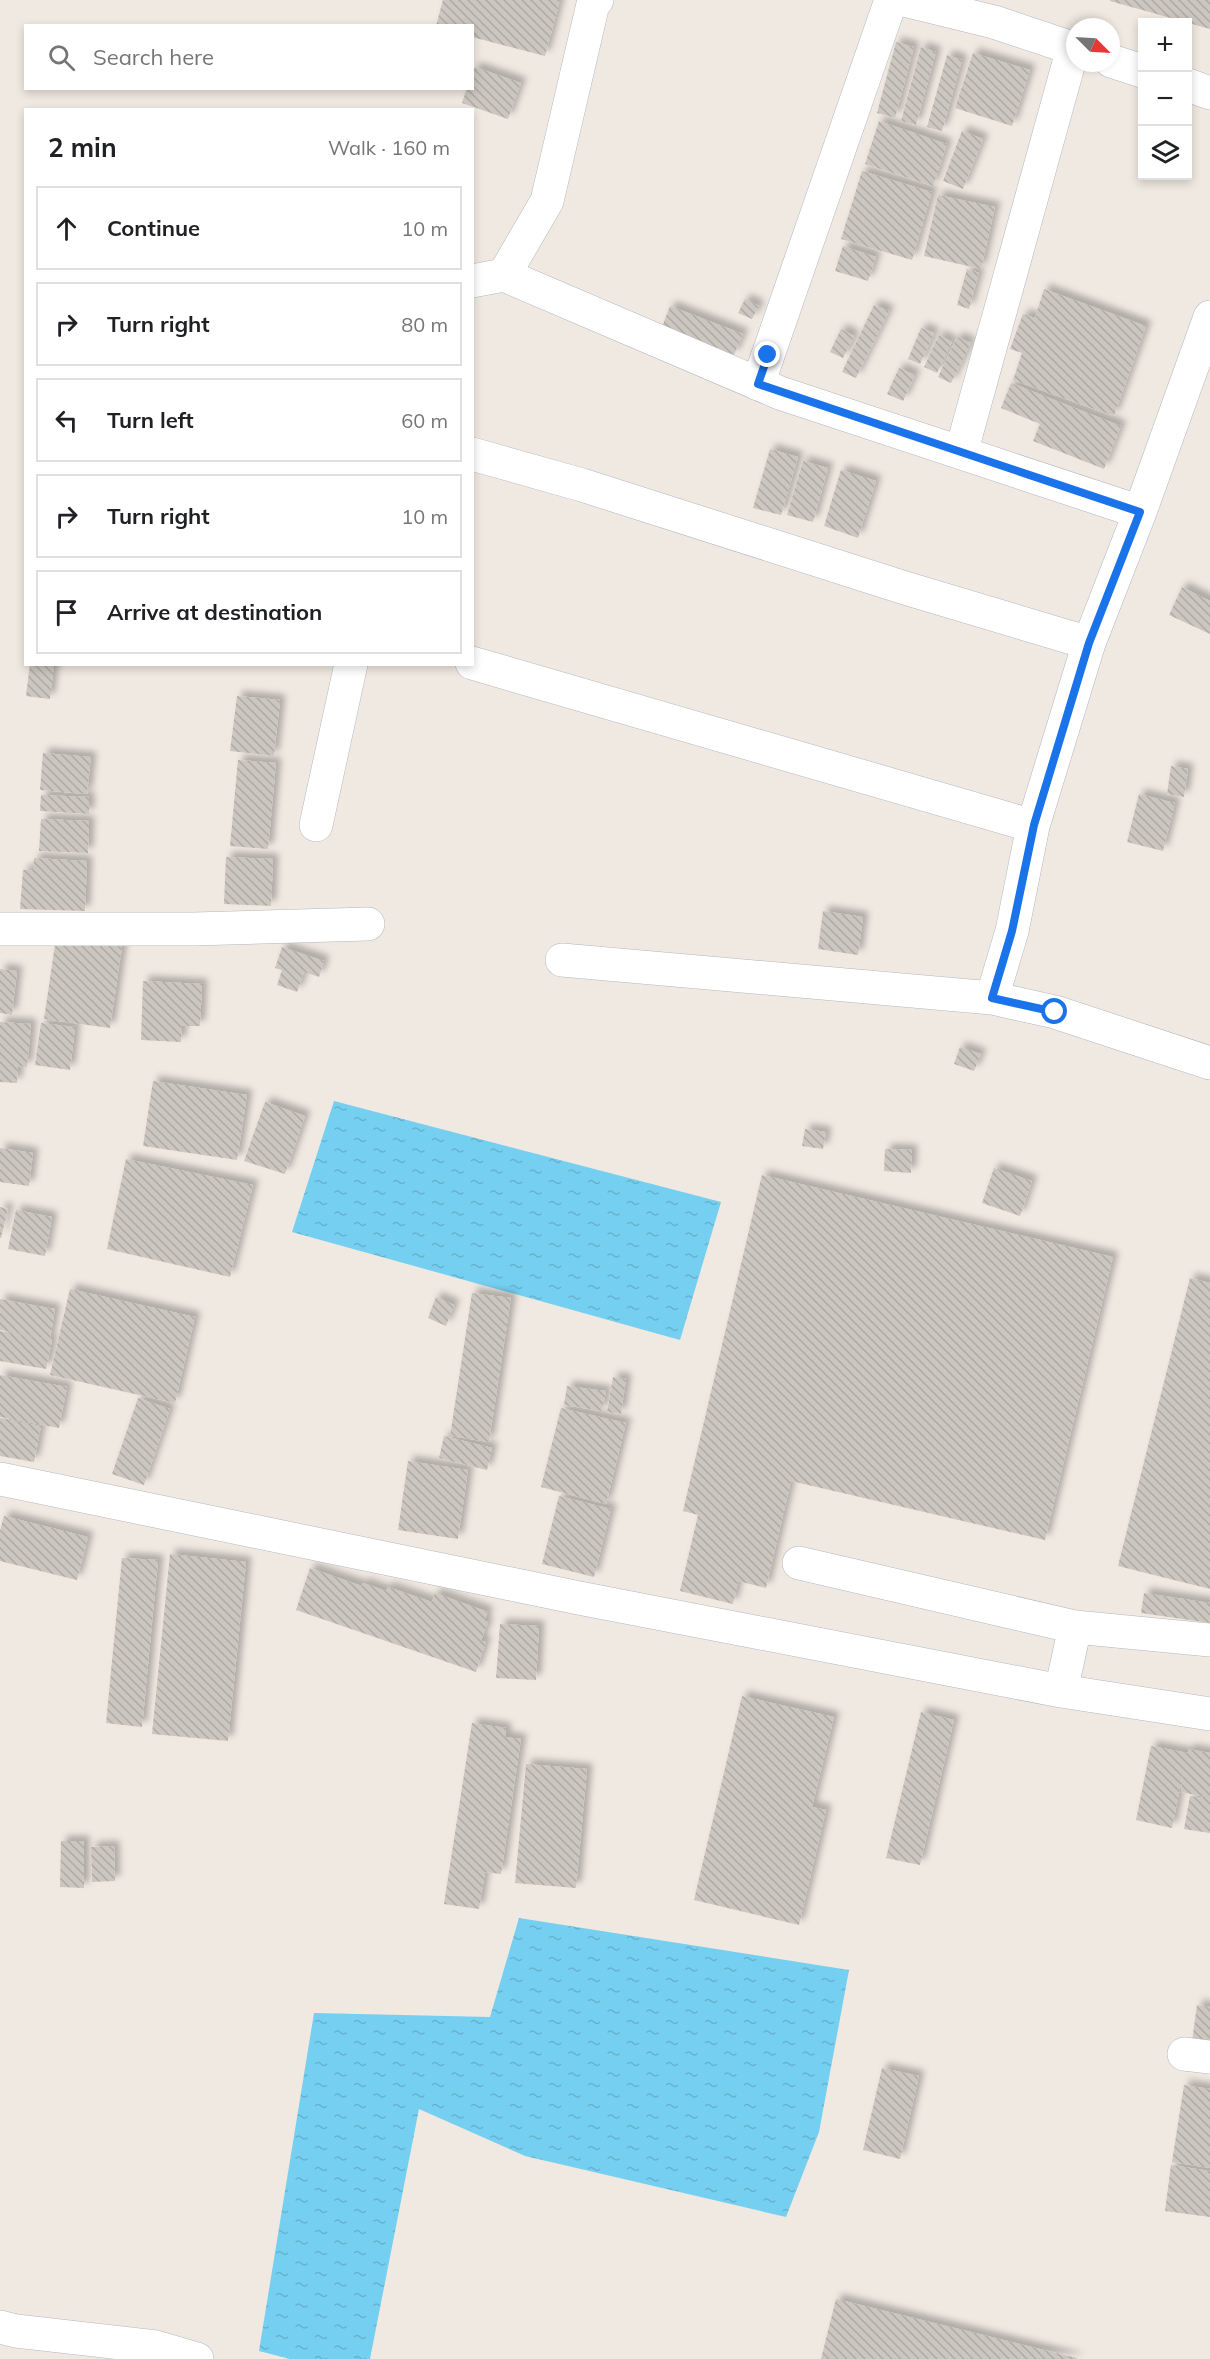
<!DOCTYPE html>
<html lang="en">
<head>
<meta charset="utf-8">
<style>
  body { margin:0; font-family:Mulish,sans-serif; background:#f2f2f2; color:#202124 }
  .controls { position:absolute; right:18px; top:18px; display:grid; overflow:hidden; border-radius:0px; box-shadow:0 3px 9px #0003 }
  .controls button { width:54px; height:54px; display:grid; place-items:center; padding:0; border:0; border-bottom:2px solid #e0e0e0; background:#fff; color:#202124; font:30px sans-serif }
  .compass { position:absolute; left:1066px; top:18px; width:54px; height:54px; border-radius:50%; background:#fff; box-shadow:0 3px 9px #0003; rotate:114deg }
  .stop { position:absolute; width:18px; height:18px; margin:-14px; border:4px solid #1a73e8; border-radius:50%; background:#fff }
  .stop.end { background:#1a73e8; border-color:#fff; box-shadow:0 2px 6px #0008 }
  .list { margin:0; padding:0; list-style:none }
  h2 { display:flex; justify-content:space-between; align-items:center; height:78px; margin:0; padding:0 24px; font-size:26px }
  h2 small { font-size:20px; font-weight:400; color:#757577 }
  .list li { display:grid; grid-template-columns:39px 1fr auto; gap:18px; align-items:center; box-sizing:border-box; height:84px; margin:0 12px 12px; padding:0 12px; border:2px solid #e0e0e0; border-radius:0px }
  .list b { display:block; font-size:22px; white-space:nowrap }
  .list em { font-size:20px; font-style:normal; color:#757577 }
  .icon { flex:none; width:33px; height:33px; fill:none; stroke:currentColor; stroke-width:2; stroke-linecap:round; stroke-linejoin:round }
  .map { position:relative; flex:none; width:1210px; height:2359px; overflow:hidden }
  .search { position:absolute; background:#fff; box-shadow:0 3px 9px #0003; left:24px; top:24px; width:450px; height:66px; display:flex; align-items:center; gap:15px; box-sizing:border-box; padding:0 21px; border-radius:0px; color:#757577; font-size:22px }
  .panel { position:absolute; background:#fff; box-shadow:0 3px 9px #0003; left:24px; top:108px; width:450px; height:558px; border-radius:0px }
  .map>svg:first-child { display:block }
  .water { fill:url(#water-ripples) }
  .building { fill:url(#building-back-hatch); filter:url(#shadow) }
  .lines { fill:none; stroke-linecap:round; stroke-linejoin:round }
  .minor-casing { stroke:#b4b7c1; stroke-width:34 }
  .minor { stroke:#fff; stroke-width:33 }
  .route { stroke:#1a73e8; stroke-width:8 }
</style>
</head>
<body>
<div class="map">
<svg width="1210" height="2359" viewBox="0 0 1210 2359">
  <defs>
    <pattern id="water-ripples" width="26" height="14" patternUnits="userSpaceOnUse" patternTransform="scale(1.5)"><rect width="26" height="14" fill="#75cff0"/><path d="M2 4q2-2 4 0t4 0M15 11q2-2 4 0t4 0" fill="none" stroke="#66b2ce"/></pattern>
    <pattern id="building-back-hatch" width="6" height="6" patternUnits="userSpaceOnUse" patternTransform="scale(1.5)"><rect width="6" height="6" fill="#cbc7bf"/><path d="M-1 5l2 2M0 0l6 6M5-1l2 2" fill="none" stroke="#afaba4"/></pattern>
    <filter id="shadow"><feDropShadow dx="5.5" dy="-5.5" stdDeviation="3" flood-color="#0004"/></filter>
  </defs>
  <rect width="100%" height="100%" fill="#efe9e1"/>
  <path class="water" d="M334,1101L721,1202L680,1340L292,1232Z
    M519,1918L849,1970L819,2132L786,2217L525,2156L419,2109L370,2359H290L259,2351L314,2013L490,2017Z"/>
  <path class="building" d="M443,0H560L545,56L472,37V26H436Z
    M1110,0H1210V29L1110,1Z
    M896,42L914,47L895,118L877,113Z
    M921,47L936,52L916,125L901,121Z
    M973,53L1030,70L1012,126L955,108Z
    M947,55L962,60L942,131L927,127Z
    M475,67L521,83L508,119L462,103L467,88H472V74Z
    M879,121L947,144L933,186L865,164Z
    M962,131L983,139L963,189L943,181Z
    M862,171L932,192L912,260L841,239Z
    M938,195L995,207L981,269L924,256Z
    M843,246L876,257L868,281L835,271Z
    M967,269L979,273L969,309L957,305Z
    M1044,289L1146,326L1114,416L1013,380L1022,353L1010,349L1023,314L1035,318Z
    M745,299L759,306L752,319L738,313Z
    M874,305L889,311L856,378L842,372Z
    M670,306L743,334L734,355L662,327Z
    M921,328L934,333L920,364L908,359Z
    M841,329L854,336L843,358L830,352Z
    M939,335L952,342L937,373L924,367Z
    M957,337L971,343L951,383L938,377Z
    M899,368L915,375L903,401L887,394Z
    M1011,383L1121,426L1104,469L1033,441L1040,424L1001,408Z
    M770,449L798,457L781,515L753,508Z
    M803,461L828,468L813,522L787,515Z
    M841,470L876,481L858,538L824,526Z
    M1182,587L1210,601V634L1169,615Z
    M30,664H54L50,699L26,696Z
    M237,696L280,700L274,756L230,751Z
    M43,753L91,757L87,794L40,790Z
    M238,760L276,763L268,849L230,846Z
    M1171,766L1188,769L1184,797L1167,794Z
    M1139,794L1175,803L1163,851L1127,842Z
    M41,795L89,797V814L40,811Z
    M41,819L89,821L88,853L39,851Z
    M226,857L273,859L271,906L224,904Z
    M34,858L87,861L85,911L20,909L23,870H33Z
    M823,911L863,917L858,955L818,949Z
    M56,938L122,947L110,1028L44,1019Z
    M282,947L324,961L319,977L304,972L297,992L277,985L282,970L275,968Z
    M0,969L17,971L12,1015L0,1013Z
    M143,981L202,984L200,1026H182L181,1042L141,1040Z
    M0,1022L31,1024L27,1067L18,1066L17,1083L0,1082Z
    M41,1023L75,1027L70,1070L35,1065Z
    M960,1047L981,1054L974,1071L954,1064Z
    M153,1081L247,1095L237,1160L143,1146Z
    M265,1102L305,1116L285,1174L244,1161Z
    M805,1129L826,1132L823,1149L802,1146Z
    M0,1148L33,1153L29,1186L0,1182Z
    M885,1149L912,1150L911,1173L884,1171Z
    M126,1159L253,1185L230,1277L107,1249Z
    M994,1168L1032,1181L1020,1216L982,1203Z
    M762,1175L1113,1257L1045,1540L791,1481L766,1588L738,1581L733,1604L680,1591L698,1515L683,1511Z
    M0,1207L8,1209L1,1238H0Z
    M16,1210L52,1217L45,1256L8,1249Z
    M1190,1278L1210,1283V1589L1118,1566Z
    M70,1289L195,1317L175,1403L50,1375Z
    M472,1293L511,1298L489,1442L450,1436Z
    M436,1297L454,1305L446,1326L428,1318Z
    M0,1299L55,1309L50,1339L0,1330Z
    M0,1331L52,1340L46,1369L0,1361Z
    M0,1375L67,1387L59,1428L0,1417Z
    M613,1377L626,1379L621,1414L607,1412Z
    M567,1386L606,1391L602,1411L564,1405Z
    M138,1398L170,1409L144,1485L112,1474Z
    M561,1408L626,1423L606,1504L541,1487Z
    M0,1418L41,1426L34,1462L0,1456Z
    M444,1436L492,1448L487,1470L439,1458Z
    M408,1461L468,1470L458,1539L398,1530Z
    M559,1496L611,1509L594,1577L542,1564Z
    M4,1516L88,1537L77,1580L0,1561V1531Z
    M170,1554L246,1562L228,1741L152,1734Z
    M122,1558L158,1560L142,1727L106,1723Z
    M310,1568L362,1586L363,1583L386,1591L388,1587L432,1602L435,1593L488,1612L484,1621L488,1622L481,1641L486,1642L476,1672L296,1610Z
    M1144,1593L1210,1603V1623L1141,1613Z
    M500,1624L539,1626L536,1680L496,1678Z
    M742,1696L834,1717L812,1807L826,1810L799,1925L694,1900Z
    M921,1712L954,1720L920,1865L886,1858Z
    M472,1723L506,1728L505,1737L521,1739L501,1874L485,1872L479,1909L444,1904Z
    M1151,1746L1188,1753V1749L1210,1753V1798L1181,1792L1184,1768L1172,1828L1136,1820Z
    M526,1764L587,1769L576,1888L515,1883Z
    M1190,1796L1210,1799V1833L1184,1829Z
    M61,1841H84V1888L60,1887Z
    M114,1846L115,1881L92,1882L91,1847Z
    M1197,2005L1210,2007V2052L1191,2049Z
    M882,2068L919,2076L900,2159L863,2150Z
    M1184,2085L1210,2089V2168L1172,2162Z
    M1171,2165L1210,2171V2217L1165,2211Z
    M836,2299L1077,2358V2359H821Z"/>
  <g class="lines">
    <g class="minor-casing">
      <path id="minor" d="M904,0L994,22L1075,49
        M1111,61L1142,71
        M1188,85L1210,93
        M504,275L780,393L1140,512
        M472,281L504,275L547,201L593,4L597,0
        M1210,317L1140,512L1089,643L1033,826L1012,931L992,998L1055,1012L1210,1063
        M758,384L891,0
        M961,453L1073,48
        M472,454L582,485L905,588L1089,643
        M472,663L1033,826
        M316,825L351,664
        M0,929H194L368,924
        M562,960L992,998
        M0,1479L579,1598L1061,1691L1210,1714
        M799,1563L1075,1627L1210,1640
        M1061,1691L1075,1627
        M1184,2054L1210,2057
        M0,2327L16,2331L156,2347L197,2359"/>
    </g>
    <use href="#minor" class="minor"/>
  </g>
  <g class="lines">
    <path class="route" d="M768,355L758,384L1140,512L1089,643L1034,825L1012,931L992,998L1055,1012"/>
  </g>
</svg>
<div class="controls">
<button>+</button>
<button>−</button>
<button><svg class="icon" aria-label="layers" viewBox="0 0 24 24"><path d="M12 4l9 5-9 5-9-5zM3 14l9 5 9-5"/></svg></button>
</div>
<svg class="compass" viewBox="-18 -18 36 36"><path d="M0-13l5 13h-10z" fill="#e53935"/><path d="M0 13l5-13h-10z" fill="#757577"/></svg>
<div class="stop" style="left:1055px;top:1012px"></div>
<div class="stop end" style="left:768px;top:355px"></div>
<div class="search"><svg class="icon" aria-label="search" viewBox="0 0 24 24"><circle cx="10" cy="10" r="6"/><path d="M15 15l6 6"/></svg>Search here</div>
<section class="panel">
<h2>2 min<small>Walk · 160 m</small></h2>
<ul class="list">
<li><svg class="icon" aria-label="ahead" viewBox="0 0 24 24"><path d="M12 20V5M6 11l6-6 6 6"/></svg><div><b>Continue</b></div><em>10 m</em></li>
<li><svg class="icon" aria-label="right" viewBox="0 0 24 24"><path d="M7 20v-9h11M14 6l5 5-5 5"/></svg><div><b>Turn right</b></div><em>80 m</em></li>
<li><svg class="icon" aria-label="left" viewBox="0 0 24 24"><path d="M17 20v-9H6M10 6l-5 5 5 5"/></svg><div><b>Turn left</b></div><em>60 m</em></li>
<li><svg class="icon" aria-label="right" viewBox="0 0 24 24"><path d="M7 20v-9h11M14 6l5 5-5 5"/></svg><div><b>Turn right</b></div><em>10 m</em></li>
<li><svg class="icon" aria-label="arrive" viewBox="0 0 24 24"><path d="M6 21V4h12l-3 4 3 4H6"/></svg><div><b>Arrive at destination</b></div></li>
</ul>
</section>
</div>
</body>
</html>
